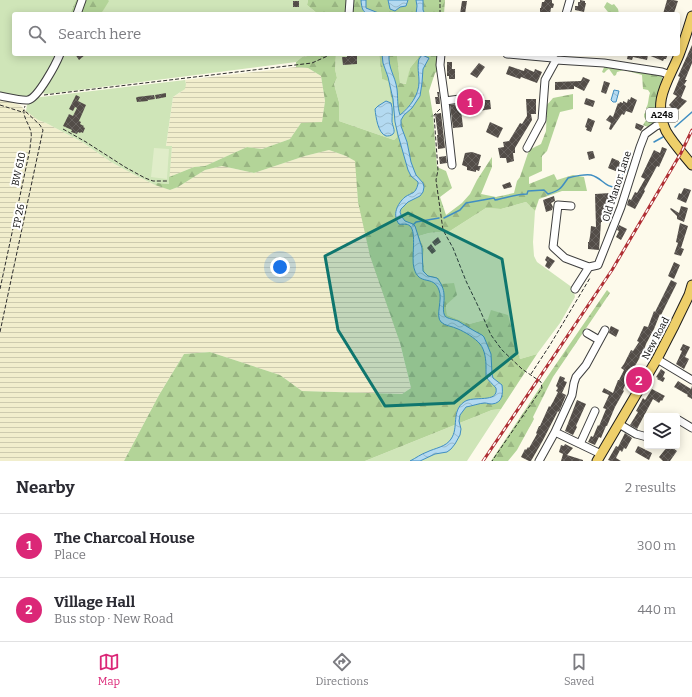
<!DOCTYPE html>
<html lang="en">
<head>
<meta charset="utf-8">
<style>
  body { margin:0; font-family:Bitter,serif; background:#f2f2f3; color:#2b2b33 }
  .controls { position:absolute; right:12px; bottom:12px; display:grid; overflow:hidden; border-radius:4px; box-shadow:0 2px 10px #0003 }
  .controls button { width:36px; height:36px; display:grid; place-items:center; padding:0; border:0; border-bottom:1px solid #e1e1e2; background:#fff; color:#2b2b33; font:20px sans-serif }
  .you { position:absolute; left:280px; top:267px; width:14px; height:14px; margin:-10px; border:3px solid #fff; border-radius:50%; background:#1a73e8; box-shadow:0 0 0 6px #1a73e833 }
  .badge { display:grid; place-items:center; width:26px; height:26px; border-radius:50%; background:#db2777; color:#fff; font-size:13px; font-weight:700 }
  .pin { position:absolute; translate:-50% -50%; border:2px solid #fff; box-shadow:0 1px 4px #0006 }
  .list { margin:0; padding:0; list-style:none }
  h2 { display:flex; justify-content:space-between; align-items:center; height:52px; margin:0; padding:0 16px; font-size:17px }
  h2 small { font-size:13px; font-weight:400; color:#7c7c81 }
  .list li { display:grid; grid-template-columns:26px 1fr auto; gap:12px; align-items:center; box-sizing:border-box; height:64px; padding:0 16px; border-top:1px solid #e1e1e2 }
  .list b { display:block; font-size:15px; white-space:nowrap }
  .list p { margin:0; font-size:13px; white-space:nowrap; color:#7c7c81 }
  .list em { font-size:13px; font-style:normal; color:#7c7c81 }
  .icon { flex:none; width:22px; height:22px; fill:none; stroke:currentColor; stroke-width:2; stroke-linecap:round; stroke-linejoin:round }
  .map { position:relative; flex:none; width:692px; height:461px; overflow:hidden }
  .search { position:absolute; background:#fff; box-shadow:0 2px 10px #0003; left:12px; right:12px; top:12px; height:44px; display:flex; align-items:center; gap:10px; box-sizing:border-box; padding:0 14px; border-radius:4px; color:#7c7c81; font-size:15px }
  .sheet { height:180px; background:#fff }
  nav { display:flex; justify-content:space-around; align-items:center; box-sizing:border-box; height:56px; border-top:1px solid #e1e1e2; background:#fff; font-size:11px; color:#7c7c81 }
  nav a { display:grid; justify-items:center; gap:2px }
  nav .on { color:#db2777 }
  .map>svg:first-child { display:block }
  .farmland { fill:url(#farmland-rules) }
  .green { fill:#cfe5b8 }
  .forest { fill:url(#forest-firs) }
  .pitch { fill:#e0edc9 }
  .water { fill:url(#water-waves); stroke:#408ec2 }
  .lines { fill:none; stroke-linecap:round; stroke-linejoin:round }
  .stream { stroke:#408ec2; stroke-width:1.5 }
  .building { fill:url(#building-cross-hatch) }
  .minor-casing { stroke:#3e3e3e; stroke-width:9 }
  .major-casing { stroke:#1c1c1c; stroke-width:11 }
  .path { stroke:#2d2d2d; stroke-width:1; stroke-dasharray:4 2; stroke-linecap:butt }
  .minor { stroke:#fff; stroke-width:7 }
  .major { stroke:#eecf6a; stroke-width:9 }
  .rail-casing { stroke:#b02f34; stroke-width:3 }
  .rail { stroke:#fff; stroke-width:1.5; stroke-dasharray:4.5; stroke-linecap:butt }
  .marked { fill:#0f766e; fill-opacity:0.2; stroke:#0f766e; stroke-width:3; stroke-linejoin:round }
  .labels { text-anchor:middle; stroke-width:4; stroke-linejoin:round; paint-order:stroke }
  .shield { fill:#fff; stroke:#545454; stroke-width:1 }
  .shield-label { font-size:9px; font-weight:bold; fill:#0b0b0b }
  .street-label { font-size:10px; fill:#0b0b0b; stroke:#fff }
</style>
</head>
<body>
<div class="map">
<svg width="692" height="461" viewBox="0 0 692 461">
  <defs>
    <pattern id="farmland-rules" width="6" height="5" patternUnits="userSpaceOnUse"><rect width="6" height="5" fill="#f1eecd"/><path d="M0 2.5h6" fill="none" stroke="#cdcbaf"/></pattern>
    <pattern id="forest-firs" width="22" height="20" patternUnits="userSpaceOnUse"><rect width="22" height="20" fill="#b3d498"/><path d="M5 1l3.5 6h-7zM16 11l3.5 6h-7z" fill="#99b582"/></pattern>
    <pattern id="water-waves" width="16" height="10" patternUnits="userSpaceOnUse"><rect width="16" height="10" fill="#b4daf1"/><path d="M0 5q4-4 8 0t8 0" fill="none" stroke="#99bacd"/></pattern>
    <pattern id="building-cross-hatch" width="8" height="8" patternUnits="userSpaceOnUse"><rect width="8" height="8" fill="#534d48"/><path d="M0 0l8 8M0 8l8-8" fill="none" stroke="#67625e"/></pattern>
  </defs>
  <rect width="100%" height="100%" fill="#fdfaeb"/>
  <path class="farmland" d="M296,67L308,68L321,76L325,101L322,123H301L290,139L262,149L247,147L205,166L194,167L169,177L172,146H166L173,97L181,92L186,84L185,80Z
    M0,98L20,105L24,109L38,120L46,123L82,142L111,162L133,174L151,183L170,190L178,187L205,170L222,166L254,173L305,156L329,150L346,156L356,161L358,202L400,343L411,388L402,394L302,391L280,375L210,352L184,354L159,395L124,461H0Z"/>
  <path class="green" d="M0,0H76L70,14H14V54H57L52,64L40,85L28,96H16L0,93Z
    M108,0H308L307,5L318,14H101Z
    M62,54H318L302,57L296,62L47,94L43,93V89Z
    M336,54H379L382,79L388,80L392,102L397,137L394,140L339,121V102L334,84L337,78L335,69Z
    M397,54H419L418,58L410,68L407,84L400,83Z
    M185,80L186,84L185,89L173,97L166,146H172L169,184L157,183L155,185L133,174L111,162L82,142L46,123L38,120L26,111L27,105L33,98Z
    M526,202L535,211L533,242L534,256L537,262L573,288L575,297L560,323L537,354L520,359L507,315L488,319L469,324L447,315C446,303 445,288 439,278L428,275L425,272L423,262L424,249L419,236L429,233L450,231L486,208L501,209Z
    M501,409L467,461H365L492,410Z"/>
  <path class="forest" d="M76,0H108L109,1L101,14H70Z
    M308,0H348L347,14H318L307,5Z
    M352,0H445L444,14H361L351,13Z
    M607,2L612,5L614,4L618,9L619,14H609L608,12L604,7Z
    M318,54H336L335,69L337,78L334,84L339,102V121L394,140L397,137L392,102L388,81L382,79L379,54H397L400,83L406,84L410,68L418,58L419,54H439V70L435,73L429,91L433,115L437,167L446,171L452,188L440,197L446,215L462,203L470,194L477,180L492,157V167L481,194L496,197L514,193L517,181L520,177L529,150L541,144L546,131L547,105L553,98L573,94V109L560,112L547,151L542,156V171L529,177V184L554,174L557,180L573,175L584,177L587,191H562L539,199L535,211L526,202L501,209L486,208L450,231L429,233L419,236L424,249L423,262L425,272L428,275L439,278L442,284L454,283L457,295L446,305L447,315L469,324L488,319L491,310L508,315L520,359L537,354L501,409L492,410L365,461H124L159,395L184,354L210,352L280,375L302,391L402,394L411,388L400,343L370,256L358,202L355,161L346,156L329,150L305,156L254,173L222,166L205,170L178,187L170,190L155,185L157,183L169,184V177L194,167L205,166L247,147L262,149L290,139L301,123L322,122L325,101L321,76L308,68L296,67V62L302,57Z
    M605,65L662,74V77L663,82L657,116L653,129L643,125L646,120L644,117V114L648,110L646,108C649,104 648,98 650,93L648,90L643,89L642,75L624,70L617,72L616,75L614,76L609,69L607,70L604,73L602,72Z
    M607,290L610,293L553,377L533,417L534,419L517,450L508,461H491L543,383Z"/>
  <path class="pitch" d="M154,148L169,149L167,179L151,177Z"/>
  <path class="water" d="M361,0H366V8L381,14C367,14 362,16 361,0Z
    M388,0H408L406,6L400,7L395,11L390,9Z
    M416,0H423V10L425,14H416L417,6Z
    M382,54H389C388,69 395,75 397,89C398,97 397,106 400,115C410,107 419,95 419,82C419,74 417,67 419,59L422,55L429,58L423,69L422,83L420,96L412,108L404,115L401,120V126L407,142L411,162L414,170L416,175L423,183L424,187L423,192L420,196L408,202L401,209L400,212L402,217L405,221L413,224L415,226L422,248L423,271L428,276L437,278C441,283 444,289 444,295C445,301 441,313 446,317C447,318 455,320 458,321C466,326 474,331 482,335L484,337L491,354L492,374L493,378L502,385C503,393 503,403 492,404C489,404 487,403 485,403C480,403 472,406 466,407L460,415L459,421L461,429L460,435L455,444L451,449L447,452L435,454L420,461H410C416,458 421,454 427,452C435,448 446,447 451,439C459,428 451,411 464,402C473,395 499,404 496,388C493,384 488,381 486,376C486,374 486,370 486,367C486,360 485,350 480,344C475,338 465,332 458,329C452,326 445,326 441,322C435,316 443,299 439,290C433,274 419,287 414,268C411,259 417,232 410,226C407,223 402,225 399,224C392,215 397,204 405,197C412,192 415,195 418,184V182L411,176L408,170L398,135L395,122L393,99L388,77L383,63Z
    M614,90L619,91L616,102H613L611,100Z
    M386,101L391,103C393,109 392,115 392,121C392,125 396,131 393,134C391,136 388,136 386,136C378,133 376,118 375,109L378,106Z"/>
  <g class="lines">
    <path class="stream" d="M675,127L692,112
      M654,142L663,137
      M444,218L460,210L466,203L494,198L495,200C506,198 516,194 527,194L528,191L544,190L548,194C561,190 561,188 568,178C574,176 586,174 591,175C603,178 604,188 618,187L622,180L623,174L627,171
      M413,225L416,222L439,218"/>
  </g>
  <path class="building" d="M545,0H552V3L554,4L553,8H551L550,14H543V13L540,12V8H541L542,2H544Z
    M580,0L585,1V3H586L584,12L575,10V6H578V2H580Z
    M667,0H673L678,1L674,13L671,12L670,14H663Z
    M293,1H299V7H293Z
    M462,1H467L465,14H460Z
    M692,45V63L685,80H687L684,85L686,86L681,98L687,101L676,112L669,105L677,96L673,94L680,77L678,76Z
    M75,54H86L79,60Z
    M347,54H357V64L343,65L342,57H347Z
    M628,54H668L666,59H664L663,61L648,55L647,60L633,57L632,60L627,59Z
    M447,62H452V69H455V79H449V76H447Z
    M479,63L485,67L477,78L470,74Z
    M509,66L524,71L525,68L534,72L535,69L542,72L537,83L521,77L520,79L506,74Z
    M583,77L590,80L584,91L574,86V89L555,90V82L581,81Z
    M604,81L610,83L606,94L601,92Z
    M437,92H439L440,104H436L435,97H438Z
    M166,93V97L156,99L155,95Z
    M479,94H483L484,100H490L491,109L479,111L478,108L461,110L463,127L453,128L450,105L476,102L479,99Z
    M76,95L80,97L78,101L86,105L79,121L81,122L80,124L84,126L83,127L85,128L83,133L81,132L80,133L78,132L77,134L71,132L72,130L63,126L69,114L73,116L77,108L75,107L73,111L69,109Z
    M154,95L155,99L148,100V101L137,102L136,98L137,97Z
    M631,97L637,100L632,113L626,111L624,115L622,114L611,130L609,129L611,123L606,120L610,115L613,117L618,103L619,104L620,102L623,103V101L627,103L628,99L630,100Z
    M586,98L595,101L593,107L584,104Z
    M526,99H536V114H531L532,120L515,148V153H513L514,161L507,163L506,158H500L498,148L504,147L503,142L509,141L520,123L522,124L527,116Z
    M441,113L445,148L438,149L437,135H438L435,114Z
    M588,118L595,121L591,132L586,130L587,128L585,127Z
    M490,122L503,128L498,138L486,132Z
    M636,123L644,126L641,131L635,128Z
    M662,147L667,149L659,167L657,166L644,190L645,191L635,209L627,205L628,201L629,199L631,200L635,192L637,193L645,179L641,177L654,150L660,153Z
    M592,151H593L595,158L589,160L587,152Z
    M472,152L481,155L478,166H481L479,171L476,170V172L467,170V167L462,165L465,153Z
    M446,156L447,163L440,164L439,157Z
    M612,158L619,161V162L621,163L618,172L608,168Z
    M510,182L512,187L504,189L502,185Z
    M684,188L691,190L686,203L677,199L679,193L681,194Z
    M610,193L611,200L608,201L607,219H602V222H601L599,250L588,249V242H589L590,236V237L591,226L596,227L595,194Z
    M554,196L555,201L551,203L553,207L552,210L546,212L543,200Z
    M681,206L688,208L684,222L677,219V216L670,209L671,208L679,213Z
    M680,223L688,226L681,248L684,249L681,256L674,254L678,243L676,242Z
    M619,225L627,229L621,240L616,237L619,231L617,230Z
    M438,237L441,242L435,246L432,242Z
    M431,244L436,251L432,254L427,248Z
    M547,256L555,261L549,269L545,266L547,262L545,260Z
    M674,262L680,265L674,279L668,276Z
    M671,280L677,283L661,315L660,314L654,329L646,344L644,350L635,366H634L629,375L623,390L624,391L615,407L607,426H606L601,438L599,437L595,445L588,442L591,436L593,437L598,425L599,426L606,409L603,408L609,395L602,392L604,388L613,393L618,380H619L624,370L621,368L624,364L631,350L633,351L639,342L637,341L644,326L648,327L654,311L655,312Z
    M611,326L619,330L616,337L609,333L610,328Z
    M683,344L690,347L685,357L689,359L684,369L676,364L682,351L680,350Z
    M661,369L665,372L663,377L665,378L663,382L657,379L658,378L656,377Z
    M560,376L565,378L564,381L567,382L562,393L566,395L559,412L558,411L542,442L531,461H529L521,457L525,449L526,450L528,447L529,448L537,434L536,433L539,426H540L549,406L550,407L553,402L558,392L556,391L558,388L556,386Z
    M678,381L691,389L692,386V399L687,396L688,395L674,387Z
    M652,389L665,396L664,397L662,401L661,400L659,403L653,399L637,429L630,425L638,412L636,411L643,398L645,400Z
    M577,400L586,404L576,426L577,427L573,435L565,431Z
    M625,433L632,438L626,449L624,448L622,452L620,450L616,458L621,461H611L608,460L616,446L618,447Z
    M565,444L573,448L567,455L583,460V461H561L563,454L559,452L561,445L564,446Z
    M638,446L652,453L649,460L635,452Z
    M668,446H670L677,451L670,461H663L659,457Z"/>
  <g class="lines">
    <g class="minor-casing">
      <path id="minor" d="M77,14L82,0
        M349,14L350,0
        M566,14L570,0
        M441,54L440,65L445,101L452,165
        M507,54L553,58L556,60L604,63L662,72L670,75
        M0,96C6,97 22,101 28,100C38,98 56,64 60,54
        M445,101L475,97
        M527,148L542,120L545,80L556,60
        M571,206L558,205L553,247L565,258L589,267L598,265L621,207L640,147L645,134L656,126L663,123
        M575,289L589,267
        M587,333L599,340
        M657,359L692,380
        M677,419L692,428
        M619,424L636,434L647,437
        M555,432L601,454
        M580,444L595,411
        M539,461L555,432L572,395L574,383L576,377L586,365L605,330"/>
    </g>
    <g class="major-casing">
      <path id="major" d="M692,16C688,29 684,42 679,55C668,82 652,100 666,131C673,143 683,154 692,165
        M597,461L657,359L673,328L689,295L692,285"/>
    </g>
    <path class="path" d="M440,14V0
      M44,95L312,63L332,54
      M0,105L22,112L24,110
      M440,109L434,115L438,170L436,180L443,230L453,248L466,281L479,308L491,335L502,350L522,369L541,382L542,388L492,461
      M63,129L86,142L125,167L145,178L153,181H168
      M0,289L30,149C30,144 32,137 31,132C29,123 21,116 25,106
      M0,332L43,130L40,125L24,110
      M531,374L550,345L590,278"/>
    <use href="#minor" class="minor"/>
    <use href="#major" class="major"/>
    <g class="rail-casing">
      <path id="rail" d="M483,461L612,270L681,153L692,130"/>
    </g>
    <use href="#rail" class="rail"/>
  </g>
  <path class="marked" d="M408,213L502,259L517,353L454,403L385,406L338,330L325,256Z"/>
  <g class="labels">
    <rect class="shield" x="646" y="108" width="32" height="14" rx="3"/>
    <g class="shield-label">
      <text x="662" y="118">A248</text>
    </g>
    <g class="street-label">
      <text transform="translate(18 169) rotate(-78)" y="4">BW 610</text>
      <text transform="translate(616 186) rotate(-72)" y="4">Old Manor Lane</text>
      <text transform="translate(18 216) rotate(-79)" y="4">FP 26</text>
      <text transform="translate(655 338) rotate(-62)" y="4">New Road</text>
    </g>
  </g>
</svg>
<div class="controls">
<button><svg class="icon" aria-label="layers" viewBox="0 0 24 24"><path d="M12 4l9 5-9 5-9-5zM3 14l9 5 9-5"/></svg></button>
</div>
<div class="you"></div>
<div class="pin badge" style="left:470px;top:102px">1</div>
<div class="pin badge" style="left:639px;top:380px">2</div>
<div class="search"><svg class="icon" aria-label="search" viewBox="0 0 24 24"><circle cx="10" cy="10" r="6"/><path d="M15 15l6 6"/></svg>Search here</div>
</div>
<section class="sheet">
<h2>Nearby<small>2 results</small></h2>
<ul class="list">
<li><span class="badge">1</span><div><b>The Charcoal House</b><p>Place</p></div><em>300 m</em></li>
<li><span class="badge">2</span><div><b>Village Hall</b><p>Bus stop · New Road</p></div><em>440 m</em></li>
</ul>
</section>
<nav>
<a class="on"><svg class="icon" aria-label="map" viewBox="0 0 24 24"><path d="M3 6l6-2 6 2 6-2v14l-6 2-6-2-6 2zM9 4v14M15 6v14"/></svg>Map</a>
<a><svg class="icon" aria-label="directions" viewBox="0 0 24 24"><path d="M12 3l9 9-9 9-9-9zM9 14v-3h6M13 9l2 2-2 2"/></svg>Directions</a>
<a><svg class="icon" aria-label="saved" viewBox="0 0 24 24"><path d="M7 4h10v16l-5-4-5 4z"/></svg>Saved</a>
</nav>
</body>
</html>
